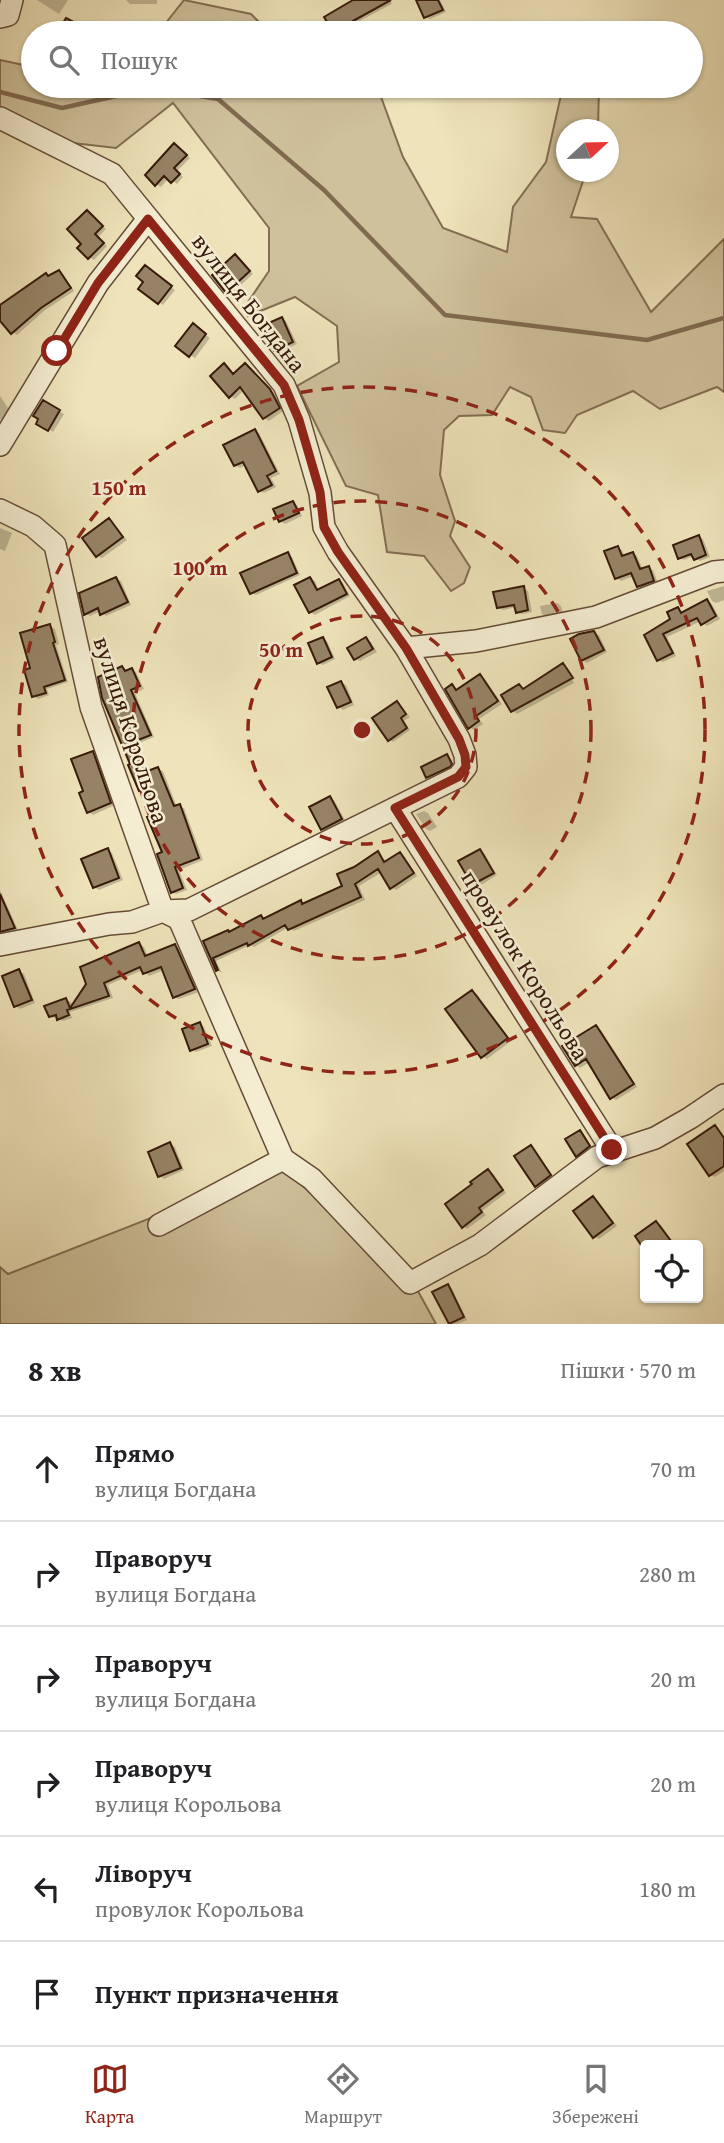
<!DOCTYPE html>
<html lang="uk">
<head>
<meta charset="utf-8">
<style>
  body { margin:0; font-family:"Gentium Book Plus",serif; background:#f2f2f2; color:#202124 }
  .controls { position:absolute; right:21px; bottom:21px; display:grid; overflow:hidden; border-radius:7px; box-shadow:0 2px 5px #0004 }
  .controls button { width:63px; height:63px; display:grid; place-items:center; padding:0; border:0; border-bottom:2px solid #e0e0e0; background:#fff; color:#202124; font:35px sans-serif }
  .compass { position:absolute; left:556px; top:119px; width:63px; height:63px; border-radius:50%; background:#fff; box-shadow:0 2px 5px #0004; rotate:68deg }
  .stop { position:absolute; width:21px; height:21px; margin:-16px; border:5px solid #8f2418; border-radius:50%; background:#fff }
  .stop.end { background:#8f2418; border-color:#fff; box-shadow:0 2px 7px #0008 }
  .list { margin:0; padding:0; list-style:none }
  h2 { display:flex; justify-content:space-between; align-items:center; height:91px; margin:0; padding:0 28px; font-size:30px }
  h2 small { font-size:23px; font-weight:400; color:#757577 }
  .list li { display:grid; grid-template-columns:46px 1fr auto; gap:21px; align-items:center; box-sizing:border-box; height:105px; padding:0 28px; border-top:2px solid #e0e0e0 }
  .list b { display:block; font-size:26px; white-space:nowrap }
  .list p { margin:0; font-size:23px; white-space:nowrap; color:#757577 }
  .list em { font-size:23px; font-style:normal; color:#757577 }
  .icon { flex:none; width:38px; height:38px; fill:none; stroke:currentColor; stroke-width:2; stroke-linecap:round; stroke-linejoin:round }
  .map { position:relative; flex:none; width:724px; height:1324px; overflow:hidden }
  .search { position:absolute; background:#fff; box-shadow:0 2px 5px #0004; left:21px; right:21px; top:21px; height:77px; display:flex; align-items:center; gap:18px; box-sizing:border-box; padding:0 24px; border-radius:38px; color:#757577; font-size:26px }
  .sheet { height:721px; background:#fff }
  nav { display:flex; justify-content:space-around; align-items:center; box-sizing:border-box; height:98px; border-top:2px solid #e0e0e0; background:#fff; font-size:19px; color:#757577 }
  nav a { display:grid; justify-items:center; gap:4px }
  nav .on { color:#8f2418 }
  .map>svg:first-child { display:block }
  .green { fill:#cfc19c; stroke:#836e53; stroke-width:2 }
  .shadow { fill:#0003 }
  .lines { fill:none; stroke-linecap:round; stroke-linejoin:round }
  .stream { stroke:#806a50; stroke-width:4.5 }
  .building { fill:#968366; stroke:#371a0a; stroke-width:2 }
  .minor-casing { stroke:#654c36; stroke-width:24 }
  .minor { stroke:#f4edd2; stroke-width:21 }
  .route { stroke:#8f2418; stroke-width:9 }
  .ring { fill:none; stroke:#8f2418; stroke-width:3.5; stroke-dasharray:12 9 }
  .labels { text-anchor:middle; stroke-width:5; stroke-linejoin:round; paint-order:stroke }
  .street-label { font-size:24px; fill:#371a0a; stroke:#f4edd2 }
  .centre { fill:#8f2418; stroke:#f4edd2; stroke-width:3.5 }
  .ring-label { font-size:21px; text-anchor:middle; font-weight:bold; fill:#8f2418; stroke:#f4edd2; stroke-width:5; stroke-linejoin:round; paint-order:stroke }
</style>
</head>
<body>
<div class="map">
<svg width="724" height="1324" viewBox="0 0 724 1324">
  <rect width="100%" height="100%" fill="#eee3ba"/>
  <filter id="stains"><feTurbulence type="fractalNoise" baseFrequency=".00286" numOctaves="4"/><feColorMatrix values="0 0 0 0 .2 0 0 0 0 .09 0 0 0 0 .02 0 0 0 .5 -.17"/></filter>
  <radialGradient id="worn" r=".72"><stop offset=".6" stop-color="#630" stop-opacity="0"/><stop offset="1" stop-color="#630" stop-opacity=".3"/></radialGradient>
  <path class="green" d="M184,0L251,14L270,33H158Z
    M0,60L33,67V86H377L403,157L443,228L507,252L513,207L546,162L563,86H599L598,129L566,130V172H586L571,217L597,219L651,312L724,239V392L717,387L660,409L633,391L577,415L565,433L543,430L531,397L510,387L492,415L459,416L444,430L440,475L455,521L450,536L470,567L464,583L451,591L424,556L387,552L378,495L346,486L297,386L339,362L337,326L295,297L248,316V302L269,271V228L173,103L116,148L73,143L0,113Z
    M281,1167L414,1284L436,1324H0V1267L8,1274Z"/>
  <path class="shadow" d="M37,0H68L59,14Z
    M126,0H157V4H130Z
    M362,0H390L392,4L356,23L362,33H336L326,18Z
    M418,0H440L446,12L430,19L426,17Z
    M179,148L190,158L177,171L183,177L177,184L169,178L161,187L156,184Z
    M91,215L106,229L98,237L107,246L94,260L89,257L84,244Z
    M235,256L253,274L231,294L227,291Z
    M149,270L175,290L163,305L159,302L146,282Z
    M59,272L63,274L74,291L45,310L17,335L12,332L0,318V307L46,275L50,277Z
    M282,319L286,321L297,344L279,352L275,350Z
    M197,328L210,338L195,358L190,355Z
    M224,365L234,375L245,365L250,367L274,393L283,411L269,421L264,418L244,390L235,399L230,396Z
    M0,396L10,411L0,420Z
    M43,402L64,414L53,432L38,423Z
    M255,431L259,433L280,474L271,478L276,487L264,493L260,491L246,465L240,468L235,465Z
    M293,503L297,505L302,516L285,524L281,521Z
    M109,520L127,540L102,558L98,556Z
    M0,528L12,533L5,551L0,549Z
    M699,537L703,539L710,557L700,561L694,556L684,560L680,558Z
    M618,547L622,550L625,557L633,554L637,556L643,570L648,568L653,570L658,583L643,589L638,586L634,576L621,581L617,578Z
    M288,554L292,557L300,575L256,595L251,592Z
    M310,578L315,581L319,591L339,581L343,583L350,596L315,615L310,612Z
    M116,579L121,581L131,605L106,616L101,611L90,616L85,613Z
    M724,586V600L716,603L712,601L707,591Z
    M523,588L528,591L532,612L522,614L517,612L516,607L503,610L498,607Z
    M707,601L711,603L720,619L707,626L701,621L667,637L676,656L663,662L658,660L646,635L673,619L678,609L683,614Z
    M557,603L561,606L563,613L546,616L542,614L540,606Z
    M50,626L55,629L59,644L56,645L68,682L47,689L49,695L38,699L34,696L32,669Z
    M594,633L599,635L607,652L587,663L583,660Z
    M323,639L327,641L335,659L323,665L318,663Z
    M366,639L371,642L377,652L360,661L355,659Z
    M564,665L574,683L517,714L513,711L519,686L525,690Z
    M122,668L136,672L144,689L135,693L154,737L137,744L148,773L158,769L163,771L177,807L184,808L203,860L179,870L187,890L176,894L172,892L157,815L148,791L140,790L131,766Z
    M480,676L485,679L502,704L479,719L483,724L474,730L469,727L452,686L458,691Z
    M341,683L346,685L354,705L343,710L339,707Z
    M398,703L410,717L404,721L410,730L393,742L389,740Z
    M92,753L97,755L115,805L93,815L89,812L85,792Z
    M447,756L451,759L455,767L432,780L427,777Z
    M330,798L334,800L346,822L327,831L322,829Z
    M424,811L428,813L437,827L430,831L426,829L416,814Z
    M108,850L112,853L123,880L99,890L94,887Z
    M480,851L484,853L497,875L478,887L474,884Z
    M378,854L387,862L400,854L404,856L417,876L396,890L391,887L382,872L359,886L365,900L294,931L289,927L254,947L250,945L216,961L222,973L217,970L205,942L230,933L261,917L265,920L300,902L305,905L344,887L355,868Z
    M0,890L18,930L2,934L0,933Z
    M139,944L144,947L148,957L175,946L180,948L199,992L179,999L174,997L164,970L149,976L143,970L108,985L113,998L70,1012L72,1018L63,1021L50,1016L66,1000L71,1002L73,1008Z
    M19,971L24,974L35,1003L20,1009L16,1006Z
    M472,992L477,994L511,1041L487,1059L482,1056Z
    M200,1024L204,1027L212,1046L196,1052L192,1049Z
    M596,1027L601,1030L637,1087L616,1100L611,1097L590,1062L580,1068L576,1065Z
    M715,1127L724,1136V1171L715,1177L710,1175Z
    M580,1132L584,1135L593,1149L581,1158L577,1155Z
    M170,1144L175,1147L184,1170L164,1179L160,1176Z
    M531,1147L535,1150L554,1178L540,1188L536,1186Z
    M488,1171L493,1173L506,1193L482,1211L486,1215L467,1229L463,1226L475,1184Z
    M593,1198L598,1201L617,1226L599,1239L595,1237L576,1212Z
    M657,1223L661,1225L675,1245H645V1248L637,1237Z
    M448,1286L452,1289L467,1320L458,1324H449Z"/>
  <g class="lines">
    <path class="stream" d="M0,92L62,108L152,88L218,99L324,190L445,315L647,340L724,318"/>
  </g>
  <path class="building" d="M353,0H391L353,21L360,33H334L324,17Z
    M416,0H438L443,10L424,18Z
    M66,18L94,33H57Z
    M174,143L187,155L174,168L180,174L171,183L164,176L155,186L145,175Z
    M87,210L103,226L95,234L104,243L88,259L77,248L81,244L67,229Z
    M235,254L250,271L226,293L212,275Z
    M145,265L172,286L158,304L138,289L143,282L136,276Z
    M59,270L71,288L41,308L11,334L0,321V305L46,273L48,276Z
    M282,317L293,342L274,351L262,326Z
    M193,323L206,334L189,357L175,346Z
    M224,363L233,374L245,363L270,389L280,408L263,419L240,387L229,398L210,376Z
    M43,400L60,410L48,431L36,424L38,419L33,416Z
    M255,429L276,471L267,476L272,485L258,492L243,462L234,466L223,445Z
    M293,501L299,513L279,522L273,509Z
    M109,518L123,537L96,557L82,538Z
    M699,535L706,555L694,560L691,554L678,559L673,545Z
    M618,546L622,556L633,552L640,569L649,566L654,581L637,587L631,573L615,579L604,551Z
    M288,552L297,573L250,594L240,573Z
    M116,577L128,602L100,615L98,608L84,615L79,593Z
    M310,577L317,590L339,579L347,594L309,613L294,585Z
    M524,586L528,610L516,613L514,605L497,608L493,592Z
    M707,599L716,616L701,625L697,618L663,634L673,653L657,661L644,635L670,619L667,612L678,607L681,613Z
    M50,624L55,642L53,643L65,680L44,687L46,693L32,697L24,670L30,668L20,633Z
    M594,631L604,650L581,661L570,639L579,634Z
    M323,637L332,657L317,664L308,643Z
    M366,637L373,649L354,660L347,648Z
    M563,663L573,678L511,712L501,695L519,684L523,689Z
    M122,666L125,671L132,668L140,686L131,690L151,735L133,742L145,772L158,767L174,806L180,804L199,858L175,867L183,888L171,893L157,854L162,852L147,817L154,814L145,789L139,791L128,765L130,764L102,698L98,677Z
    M480,674L498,701L476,716L479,721L468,729L445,689L452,684L456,690Z
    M341,681L351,702L337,708L327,687Z
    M397,701L406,714L401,718L407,728L388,741L372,718Z
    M93,751L111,803L87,813L79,793L83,791L71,759Z
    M447,754L452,764L450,767L426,778L421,767Z
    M330,796L342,819L321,830L309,807Z
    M108,848L119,878L93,888L81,859Z
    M480,849L494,873L472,885L458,861Z
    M378,851L384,862L400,852L414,873L390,889L378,869L355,884L361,897L288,930L285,925L248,946L247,943L213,958L218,970L216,971L203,941L228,930L229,932L261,915L263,919L301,900L302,904L342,886L337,874L354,867Z
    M0,894L15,928L0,932Z
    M139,942L145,956L175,944L195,989L173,998L161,967L143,974L140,967L104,983L109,996L67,1010L69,1015L57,1020L56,1015L49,1017L44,1006L66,998L70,1008L86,984L80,967Z
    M19,969L32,1000L14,1007L2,976Z
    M472,990L508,1038L481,1058L445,1009Z
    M200,1022L208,1044L190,1051L182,1029Z
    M596,1025L634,1084L610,1099L586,1059L575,1066L562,1046Z
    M715,1125L724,1138V1166L709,1176L687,1144Z
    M580,1130L590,1146L576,1157L565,1139Z
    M170,1142L181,1168L158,1177L148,1152Z
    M531,1145L551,1175L535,1187L514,1156Z
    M488,1169L503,1190L479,1208L482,1212L462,1228L445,1204L472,1184L470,1182Z
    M593,1196L613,1223L593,1238L573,1211Z
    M656,1221L674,1245H641L635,1236Z
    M448,1284L464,1317L449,1324L432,1292Z"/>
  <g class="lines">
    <g class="minor-casing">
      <path id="minor" d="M0,17L8,15L12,0
        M0,118L112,174L284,385L299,420L320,493L324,527L338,552L406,648L459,739L465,755L466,767L458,777L189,910L163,911L132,922L109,924L0,945
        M0,445L98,283L148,219
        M0,510L33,526L55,545L91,707L163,911L179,919L283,1159L312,1179L410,1283L480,1245L597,1157L655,1138L690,1118L724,1095
        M406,648L476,641L596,617L714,572L724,571
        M395,808L612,1150
        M159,1225L283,1159"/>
    </g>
    <use href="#minor" class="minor"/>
  </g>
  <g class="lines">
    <path class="route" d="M57,351L98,283L148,219L284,385L299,420L320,492L324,527L338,552L406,648L459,739L465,755L466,767L458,777L395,808L612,1150"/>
  </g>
  <g class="ring">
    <circle cx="362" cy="730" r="114"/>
    <circle cx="362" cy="730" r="229"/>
    <circle cx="362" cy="730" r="343"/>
  </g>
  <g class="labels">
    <g class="street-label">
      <text transform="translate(249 303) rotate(52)" y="8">вулиця Богдана</text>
      <text transform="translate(131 730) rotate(72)" y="8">вулиця Корольова</text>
      <text transform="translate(525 965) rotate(58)" y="8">провулок Корольова</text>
    </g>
  </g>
  <circle cx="362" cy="730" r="10" class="centre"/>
  <g class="ring-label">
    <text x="119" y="495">150 m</text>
    <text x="200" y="575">100 m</text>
    <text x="281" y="657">50 m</text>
  </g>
  <rect width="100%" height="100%" filter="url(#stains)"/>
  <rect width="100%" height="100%" fill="url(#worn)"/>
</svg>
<div class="controls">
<button><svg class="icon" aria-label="locate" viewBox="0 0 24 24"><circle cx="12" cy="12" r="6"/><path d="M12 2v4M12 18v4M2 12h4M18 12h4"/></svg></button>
</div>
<svg class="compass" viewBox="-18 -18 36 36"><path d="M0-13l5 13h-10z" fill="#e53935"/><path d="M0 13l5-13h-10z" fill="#757577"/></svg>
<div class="stop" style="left:57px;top:351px"></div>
<div class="stop end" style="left:612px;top:1150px"></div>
<div class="search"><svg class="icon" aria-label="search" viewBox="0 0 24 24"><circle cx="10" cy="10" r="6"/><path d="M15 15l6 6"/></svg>Пошук</div>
</div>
<section class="sheet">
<h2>8 хв<small>Пішки · 570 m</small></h2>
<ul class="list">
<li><svg class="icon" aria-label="ahead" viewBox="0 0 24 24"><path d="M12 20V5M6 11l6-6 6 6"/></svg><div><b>Прямо</b><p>вулиця Богдана</p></div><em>70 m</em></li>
<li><svg class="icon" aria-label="right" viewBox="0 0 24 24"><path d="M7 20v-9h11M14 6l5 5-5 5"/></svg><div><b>Праворуч</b><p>вулиця Богдана</p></div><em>280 m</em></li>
<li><svg class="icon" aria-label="right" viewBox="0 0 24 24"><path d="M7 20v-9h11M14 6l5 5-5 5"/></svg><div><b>Праворуч</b><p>вулиця Богдана</p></div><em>20 m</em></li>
<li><svg class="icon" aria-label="right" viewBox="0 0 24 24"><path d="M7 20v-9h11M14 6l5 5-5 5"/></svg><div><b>Праворуч</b><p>вулиця Корольова</p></div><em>20 m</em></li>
<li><svg class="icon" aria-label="left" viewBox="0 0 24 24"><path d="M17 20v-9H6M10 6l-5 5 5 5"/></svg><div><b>Ліворуч</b><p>провулок Корольова</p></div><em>180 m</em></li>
<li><svg class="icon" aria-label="arrive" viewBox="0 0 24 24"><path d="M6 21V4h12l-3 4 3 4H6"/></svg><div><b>Пункт призначення</b></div></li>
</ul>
</section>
<nav>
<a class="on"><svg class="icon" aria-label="map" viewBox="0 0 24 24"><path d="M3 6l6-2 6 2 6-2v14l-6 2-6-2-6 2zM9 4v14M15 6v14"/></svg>Карта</a>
<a><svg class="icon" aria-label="directions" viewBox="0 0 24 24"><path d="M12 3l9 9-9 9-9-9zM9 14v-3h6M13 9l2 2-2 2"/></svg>Маршрут</a>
<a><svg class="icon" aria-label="saved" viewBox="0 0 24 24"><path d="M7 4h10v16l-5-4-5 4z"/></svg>Збережені</a>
</nav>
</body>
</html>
